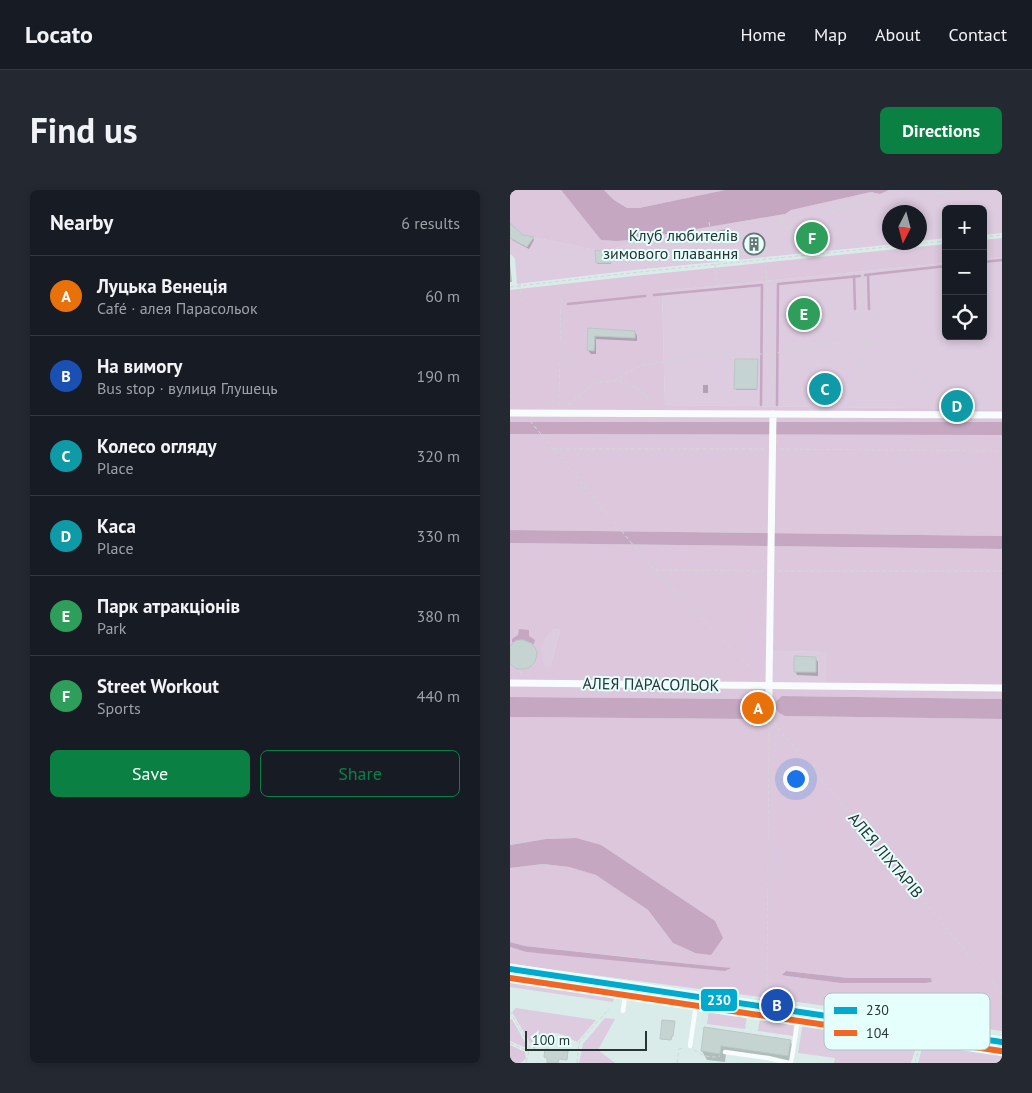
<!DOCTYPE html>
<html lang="en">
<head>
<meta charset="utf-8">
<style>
  body { margin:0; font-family:"PT Sans",sans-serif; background:#242831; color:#f1f3f6 }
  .controls { position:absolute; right:15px; top:15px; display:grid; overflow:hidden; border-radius:8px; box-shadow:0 2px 8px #0003 }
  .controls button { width:45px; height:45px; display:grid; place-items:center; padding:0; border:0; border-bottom:1px solid #363941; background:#171b24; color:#f1f3f6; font:25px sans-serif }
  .compass { position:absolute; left:372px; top:15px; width:45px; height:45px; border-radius:50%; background:#171b24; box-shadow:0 2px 8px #0003; rotate:186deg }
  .scale { position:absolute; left:15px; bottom:12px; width:122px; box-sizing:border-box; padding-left:5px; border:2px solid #293534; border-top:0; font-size:14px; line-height:18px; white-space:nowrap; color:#293534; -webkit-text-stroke:4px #e5fffc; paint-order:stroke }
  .you { position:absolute; left:285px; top:588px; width:18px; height:18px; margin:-12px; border:4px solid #fff; border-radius:50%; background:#1a73e8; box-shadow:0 0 0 8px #1a73e833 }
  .badge { display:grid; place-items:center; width:32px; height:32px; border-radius:50%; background:#0b8043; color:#fff; font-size:16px; font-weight:700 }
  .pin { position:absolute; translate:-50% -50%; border:2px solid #fff; box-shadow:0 1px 5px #0006 }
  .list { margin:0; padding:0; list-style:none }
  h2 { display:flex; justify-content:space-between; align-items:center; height:65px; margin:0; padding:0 20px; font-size:21px }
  h2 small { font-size:16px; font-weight:400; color:#9ea1a6 }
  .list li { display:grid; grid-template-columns:32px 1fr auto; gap:15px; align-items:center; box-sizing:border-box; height:80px; padding:0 20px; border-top:1px solid #363941 }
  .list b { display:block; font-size:19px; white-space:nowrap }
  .list p { margin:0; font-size:16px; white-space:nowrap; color:#9ea1a6 }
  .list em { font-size:16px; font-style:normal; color:#9ea1a6 }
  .actions { display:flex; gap:10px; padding:15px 20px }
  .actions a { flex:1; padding:11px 0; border:1px solid #0b8043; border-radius:8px; text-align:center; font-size:18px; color:#0b8043 }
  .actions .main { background:#0b8043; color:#fff }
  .icon { flex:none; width:28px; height:28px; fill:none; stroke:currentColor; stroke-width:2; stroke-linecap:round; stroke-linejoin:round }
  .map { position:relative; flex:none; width:492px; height:873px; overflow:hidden; border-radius:8px }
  header { display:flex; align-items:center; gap:30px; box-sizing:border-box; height:70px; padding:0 25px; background:#171b24; border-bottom:1px solid #363941 }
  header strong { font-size:24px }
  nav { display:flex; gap:28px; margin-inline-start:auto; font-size:18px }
  .intro { display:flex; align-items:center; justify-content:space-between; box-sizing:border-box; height:120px; padding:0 30px }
  h1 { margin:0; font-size:35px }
  .button { padding:12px 22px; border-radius:8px; background:#0b8043; color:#fff; font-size:18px; font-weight:700 }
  main { display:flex; gap:30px; padding:0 30px }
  aside { flex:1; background:#171b24; border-radius:8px; box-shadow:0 2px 8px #0003 }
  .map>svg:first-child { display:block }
  .green { fill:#ddcbdf }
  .forest { fill:#dcc7dd; fill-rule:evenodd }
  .water { fill:#c5a7c2 }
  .shadow { fill:#0003 }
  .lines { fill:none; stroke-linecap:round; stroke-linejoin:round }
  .stream { stroke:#c5a7c2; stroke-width:2.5 }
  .building { fill:#c5d3d1; stroke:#bac7c5 }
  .path { stroke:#d2d7d6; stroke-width:1; stroke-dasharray:4 2.5; stroke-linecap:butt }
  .service { stroke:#f9fcfc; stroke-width:4.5 }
  .pedestrian { stroke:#f9fcfc; stroke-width:7 }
  .tertiary { stroke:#f9fcfc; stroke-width:11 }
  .bus-1-casing { stroke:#e5fffc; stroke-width:10 }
  .bus-2-casing { stroke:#e5fffc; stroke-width:10 }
  .bus-1 { stroke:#00a9ce; stroke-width:6 }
  .bus-2 { stroke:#f26522; stroke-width:6 }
  .labels { text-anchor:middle; stroke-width:4; stroke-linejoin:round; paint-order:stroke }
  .poi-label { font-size:16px; fill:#293534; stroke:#e5fffc; text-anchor:end }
  .street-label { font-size:16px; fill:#293534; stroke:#e5fffc }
  .key { fill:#e5fffc; stroke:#adc2c0; stroke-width:1 }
  .key-label { font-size:14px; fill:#293534 }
  .line-badge { stroke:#e5fffc; stroke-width:2 }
  .badge-label { font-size:14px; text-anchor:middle; font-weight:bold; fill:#fff }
</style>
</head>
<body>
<header>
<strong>Locato</strong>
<nav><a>Home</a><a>Map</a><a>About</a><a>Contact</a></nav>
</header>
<div class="intro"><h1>Find us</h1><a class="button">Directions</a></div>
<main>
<aside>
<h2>Nearby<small>6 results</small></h2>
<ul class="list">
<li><span class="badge" style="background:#e8710a">A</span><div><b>Луцька Венеція</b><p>Café · алея Парасольок</p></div><em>60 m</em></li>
<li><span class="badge" style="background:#1a4fb4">B</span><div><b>На вимогу</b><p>Bus stop · вулиця Глушець</p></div><em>190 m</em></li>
<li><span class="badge" style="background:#0f9aa8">C</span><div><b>Колесо огляду</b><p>Place</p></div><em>320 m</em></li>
<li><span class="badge" style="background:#0f9aa8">D</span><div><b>Каса</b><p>Place</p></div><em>330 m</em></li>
<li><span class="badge" style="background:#2e9e5b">E</span><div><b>Парк атракціонів</b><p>Park</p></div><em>380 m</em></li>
<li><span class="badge" style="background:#2e9e5b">F</span><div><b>Street Workout</b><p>Sports</p></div><em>440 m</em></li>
</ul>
<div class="actions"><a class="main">Save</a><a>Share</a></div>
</aside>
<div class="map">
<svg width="492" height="873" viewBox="0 0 492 873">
  <rect width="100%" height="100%" fill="#daece9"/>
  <path class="green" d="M379,0H492V43L473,45V19H436V48L410,51V22H380V52L397,53L124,80L7,94L5,69L3,66L0,64V33L8,40L15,52L18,46L90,61H95L122,53V50L275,24L280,20L361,2L370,4Z
    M492,67V219L155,215L152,101L436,73V146H473V69Z
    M44,439L50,440L40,477H34C30,456 29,455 44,439Z
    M263,461L316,462V493L263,492Z
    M0,789L105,804L103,812L0,797Z
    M6,818L86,830L67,852C57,847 46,839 35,845C31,847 29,851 26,854L25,861L2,822Z
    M199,820L237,826L235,839L197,834Z
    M95,828L105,829L88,860L105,873H69L73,854Z
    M250,828L284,833L283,846L248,841Z
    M2,829L17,856L14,857L0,851V830Z
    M293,833L408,850L401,873H324L325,868L288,863Z
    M414,851L492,863V873H408Z"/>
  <path class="forest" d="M0,0H51L91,50L106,51L122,50V53L95,61L101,67V72H85V68L90,67V61L18,46L15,52L19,54L18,57L0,47Z
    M94,0H215L129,18H117L104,10Z
    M492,48V67L473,69V50Z
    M436,54V73L152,101L155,215L492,219V232H0V100L124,86Z
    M0,244L492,245V346L0,340Z
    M0,353L492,359V509L275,506C269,507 265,510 265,517L275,526L492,529V841L281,811L0,774V757L16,762L220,778L15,756L0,752V678L33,674L59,677L87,685L138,720L163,753L185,763L66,648L36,649L0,655V527L240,529C245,528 249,523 249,517L243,510L240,509L0,507ZM44,439L50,440L40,477H35C30,456 29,455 44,439ZM263,461L316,462V492H263ZM276,781L339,788L422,792L416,793H330L277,786L273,785Z
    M0,855L15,862L16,869L10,873H0Z"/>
  <path class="water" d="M51,0H94L104,10L117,18H129L215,0H379L370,4L361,2L281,20L275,24L122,50L106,51L91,50Z
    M0,232H492V245L0,244Z
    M0,340L492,346V359L0,353Z
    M9,439L19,440V446L25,450L24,454L2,452V449L8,445Z
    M272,506L492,509V529L275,526L269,523L265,517L266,511Z
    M0,507L240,509L243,510L248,514L249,521L246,527L240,529L0,527Z
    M66,648L91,655L205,731L213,748L201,765L185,763L163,753L138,720L86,685L59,677L33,674L0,678V655L36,649Z
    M0,752L15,756L152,771L221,778L215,781L16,762L0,757Z
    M276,781L339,788H421L422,792L416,793H330L277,786L272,785Z"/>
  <path class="shadow" d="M216,39L217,46L209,47L208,41Z
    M194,42L196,49L188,50L187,43Z
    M12,46L23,48L24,50L19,59L2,50L1,47Z
    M100,61L101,74H88L87,73L93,63Z
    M0,73L2,92H0Z
    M79,140L125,142L127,146V151L86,149V164H81L78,160Z
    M248,172L247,200H226V199Z
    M193,195H198V203H193Z
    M305,468L308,472V486L287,485L285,481Z
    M196,839L280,851L285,859L283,873L216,864L215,872L197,870L192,861Z"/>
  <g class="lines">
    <path class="stream" d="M473,72L492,70
      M355,85L436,76
      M358,85L359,119
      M344,86L345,119
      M144,105L252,95L251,215
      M58,114L135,106
      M267,215L268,94L350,86"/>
  </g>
  <path class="building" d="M0,33L13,45L24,47L17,57L0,48Z
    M101,59V73H86L85,60L93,61Z
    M78,138L125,141V148L85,146L84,161L77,160Z
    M225,169H248L247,199H224Z
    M9,450H13L21,453L26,459L27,464L25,472L19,478L15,479H7L0,474V456L5,451Z
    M284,466L306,467V482H284Z
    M152,830L165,831L163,846H162L161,850L150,849Z
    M194,837L281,850L278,866L211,856L210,864L191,861Z
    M35,859L58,861L57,870L49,869L48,873H37V868L34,867Z"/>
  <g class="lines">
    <path class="path" d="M483,0L492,6
      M268,26L271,31L293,53L295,65
      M199,32L201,43
      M253,40L262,164L263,215
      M473,47L492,45
      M0,58L8,67L11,112
      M204,66L218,50
      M114,76L120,63L219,49L247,43L271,31L312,25L333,17L367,9L457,0
      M207,91L204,66L185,54L184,46L218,41L219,48
      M0,97L120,83L436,51
      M104,191L121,180L133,175L158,171L209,164H262L313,154L354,153L365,155L381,161L395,170L423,202L424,216
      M0,205L8,216
      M49,215L51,109
      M58,215L85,193L104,191L116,193L129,199L145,215
      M351,216L354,153L352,77
      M20,231L144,380L251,488
      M43,259H254
      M270,259L492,261
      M145,380L254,381
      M268,381H492
      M11,485V479
      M264,533L492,804
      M257,806L259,535
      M0,821L19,855V861L16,873
      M0,853L18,861
      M184,860C191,865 201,869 210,866
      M67,873L69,852L99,819
      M167,873L169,859L174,858
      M405,873L411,850"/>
    <path class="service" d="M113,821L116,798
      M180,856L187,808
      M215,862L258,868L279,873
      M281,873L289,823"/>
    <path class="pedestrian" d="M0,223L492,225
      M0,493L492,498
      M259,527V495L263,224"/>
    <path class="tertiary" d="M0,779L492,852"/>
    <g class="bus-1-casing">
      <path id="bus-1" d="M0,779L492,852"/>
    </g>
    <g class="bus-2-casing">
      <path id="bus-2" d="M0,788L491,861"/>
    </g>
    <use href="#bus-1" class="bus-1"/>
    <use href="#bus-2" class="bus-2"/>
  </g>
  <defs>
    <g id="building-ring" transform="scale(1.125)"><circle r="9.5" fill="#e5fffc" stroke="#677573" stroke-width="1.5"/><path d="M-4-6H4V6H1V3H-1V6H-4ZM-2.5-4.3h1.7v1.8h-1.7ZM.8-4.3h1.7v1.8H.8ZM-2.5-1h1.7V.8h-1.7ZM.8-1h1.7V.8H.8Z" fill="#677573"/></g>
  </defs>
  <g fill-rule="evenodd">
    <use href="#building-ring" x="244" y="54"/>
  </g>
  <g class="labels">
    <g class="poi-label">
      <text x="228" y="51">Клуб любителів<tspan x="228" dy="18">зимового плавання</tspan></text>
    </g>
    <g class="street-label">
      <text transform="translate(141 494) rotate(1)" y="6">АЛЕЯ ПАРАСОЛЬОК</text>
      <text transform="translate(376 665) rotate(50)" y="6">АЛЕЯ ЛІХТАРІВ</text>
    </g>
  </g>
  <rect x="314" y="803" width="166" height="57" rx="8" class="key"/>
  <rect x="324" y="817" width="23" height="7" fill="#00a9ce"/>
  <rect x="324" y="840" width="23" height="6" fill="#f26522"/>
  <g class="key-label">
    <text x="356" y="825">230</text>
    <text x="356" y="848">104</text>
  </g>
  <rect class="line-badge" x="190" y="798" width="38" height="24" rx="5" fill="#00a9ce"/>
  <g class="badge-label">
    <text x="209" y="815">230</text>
  </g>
</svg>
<div class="controls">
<button>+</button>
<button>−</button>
<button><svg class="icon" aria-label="locate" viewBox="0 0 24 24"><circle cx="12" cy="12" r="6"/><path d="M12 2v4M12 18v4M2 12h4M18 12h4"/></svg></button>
</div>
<svg class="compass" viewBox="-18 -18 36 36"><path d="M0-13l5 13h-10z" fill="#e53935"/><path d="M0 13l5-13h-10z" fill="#9ea1a6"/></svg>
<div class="scale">100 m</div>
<div class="you"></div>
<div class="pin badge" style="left:248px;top:518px;background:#e8710a">A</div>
<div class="pin badge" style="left:267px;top:815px;background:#1a4fb4">B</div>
<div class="pin badge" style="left:315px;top:199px;background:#0f9aa8">C</div>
<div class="pin badge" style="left:447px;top:216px;background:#0f9aa8">D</div>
<div class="pin badge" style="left:294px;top:124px;background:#2e9e5b">E</div>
<div class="pin badge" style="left:302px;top:48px;background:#2e9e5b">F</div>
</div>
</main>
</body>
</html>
